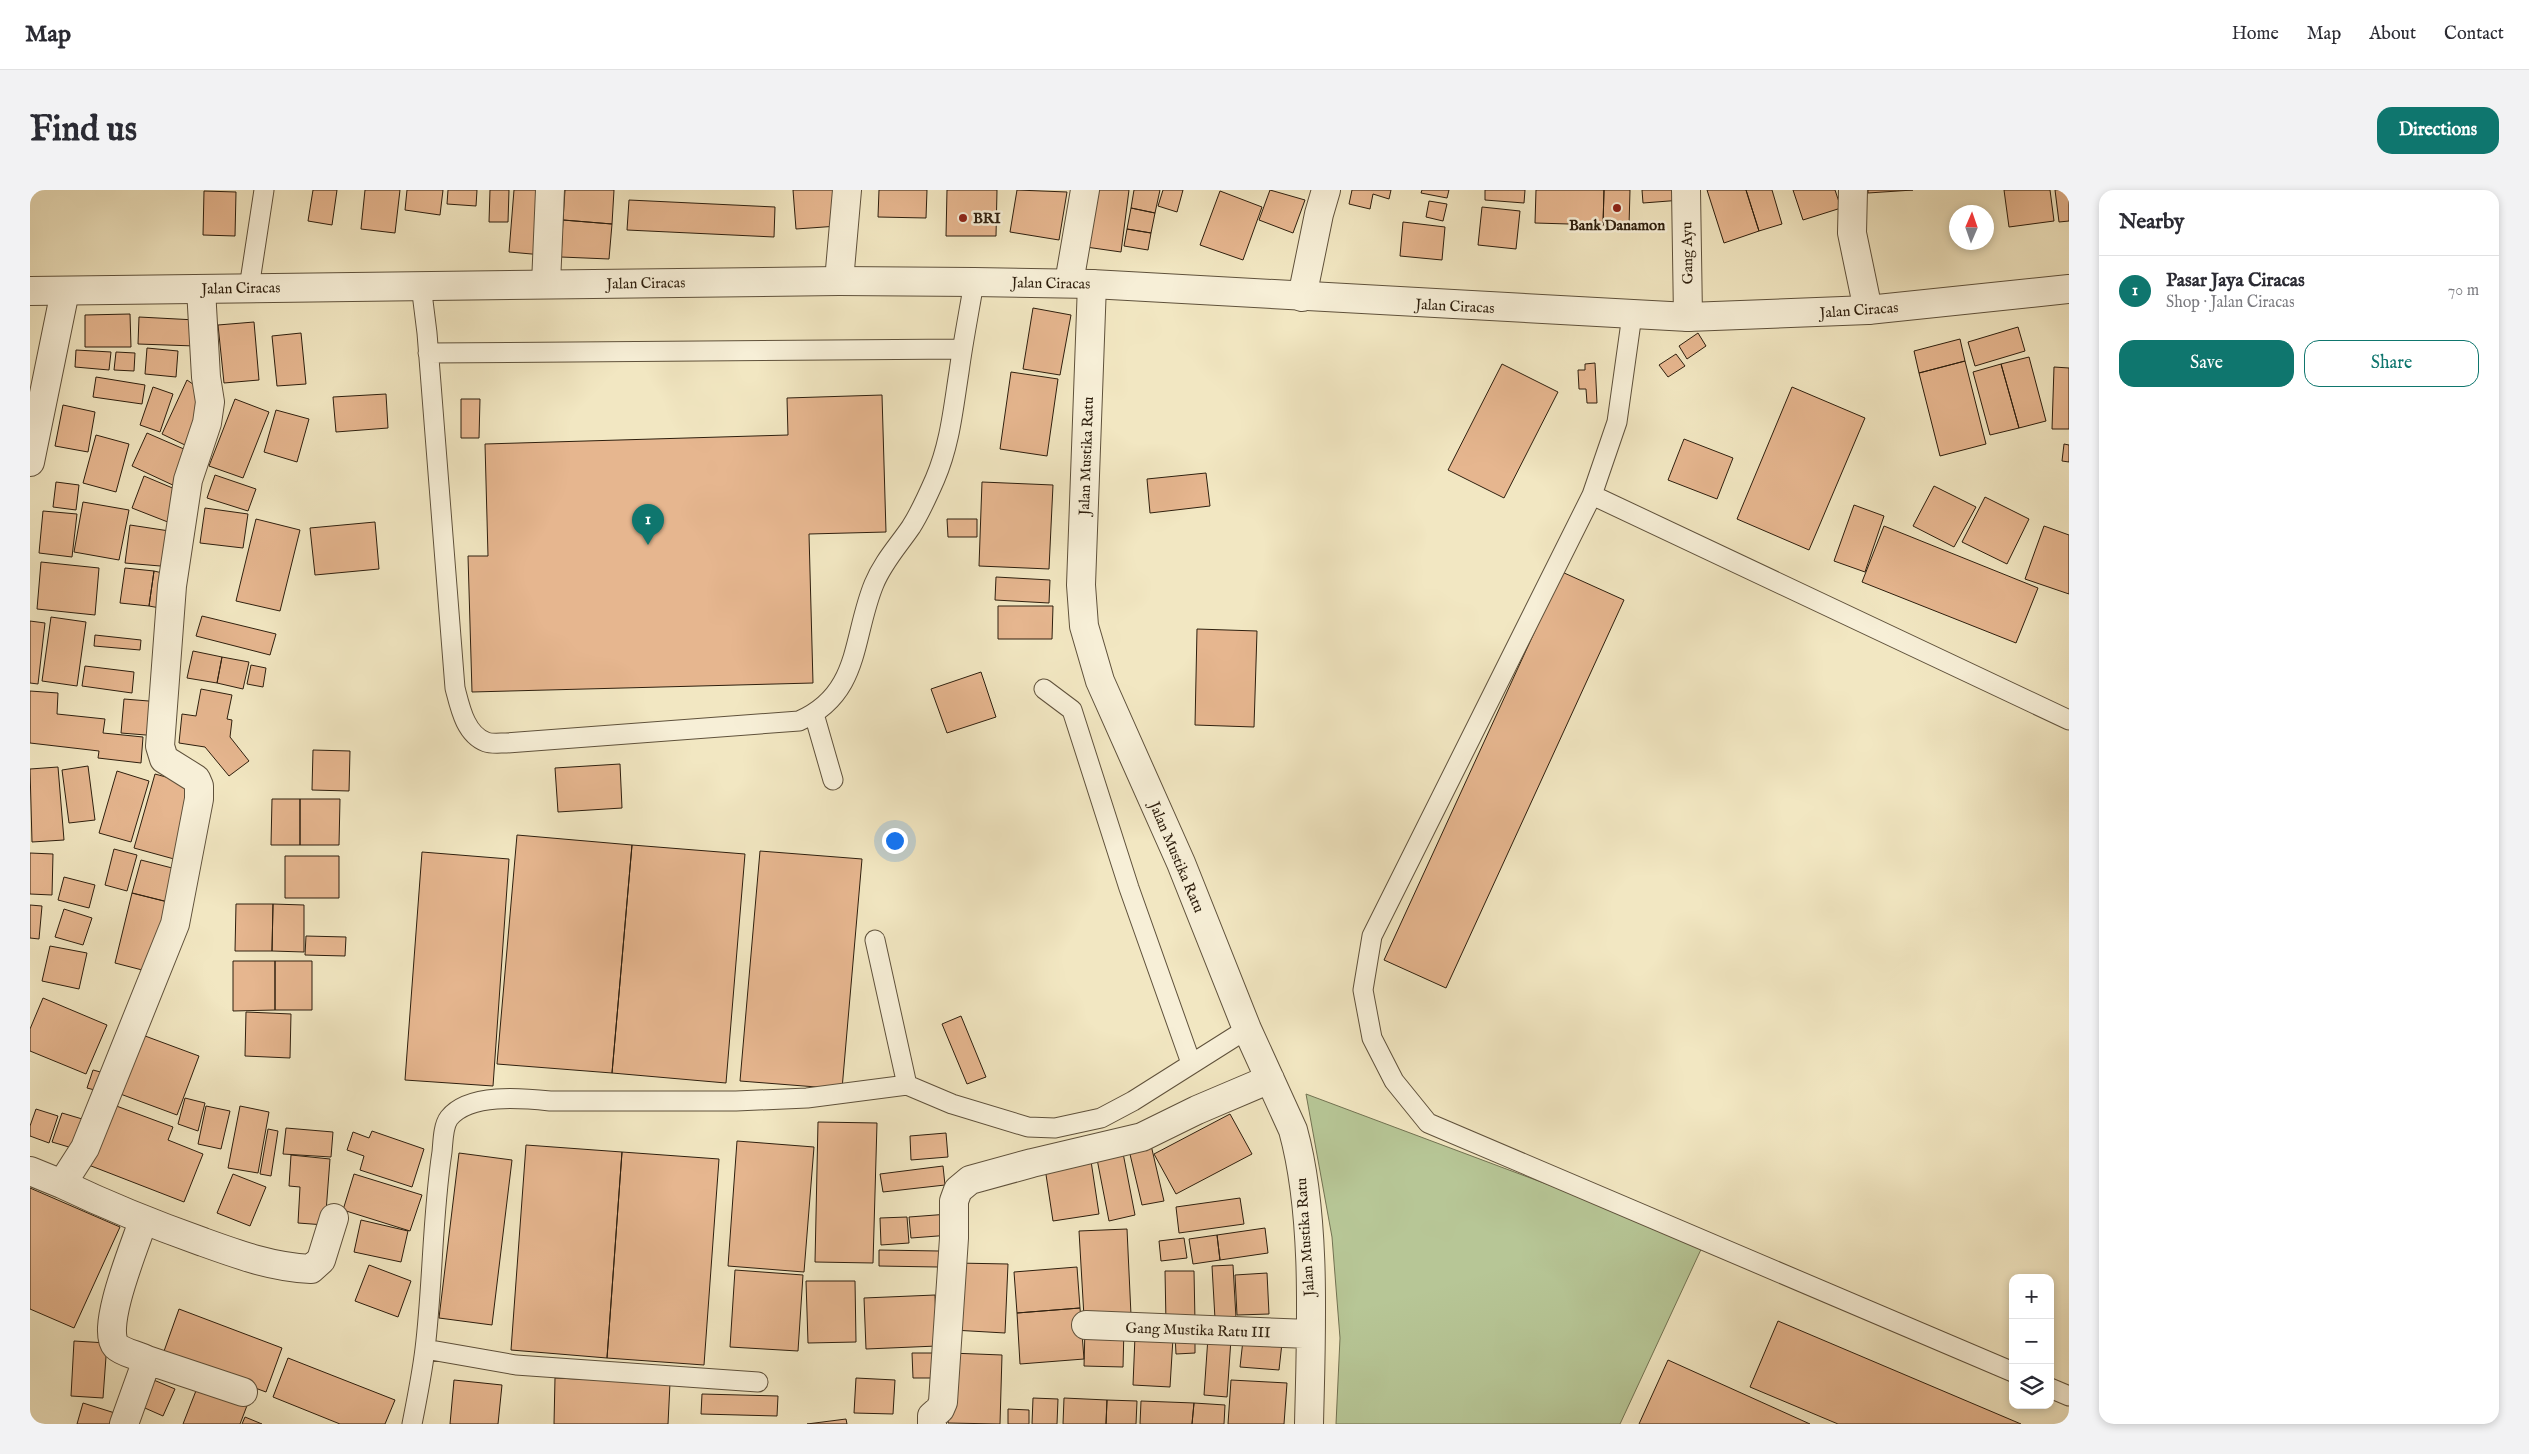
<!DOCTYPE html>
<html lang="en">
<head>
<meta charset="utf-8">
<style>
  body { margin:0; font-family:"IM FELL English",serif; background:#f2f2f3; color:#2b2b33 }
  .controls { position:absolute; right:15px; bottom:15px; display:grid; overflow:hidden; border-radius:10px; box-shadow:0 2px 8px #0003 }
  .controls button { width:45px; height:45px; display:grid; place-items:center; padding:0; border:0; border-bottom:1px solid #e1e1e2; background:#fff; color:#2b2b33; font:25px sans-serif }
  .compass { position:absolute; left:1919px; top:15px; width:45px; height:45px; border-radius:50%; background:#fff; box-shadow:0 2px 8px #0003; rotate:2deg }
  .you { position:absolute; left:864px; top:650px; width:18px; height:18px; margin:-12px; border:4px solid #fff; border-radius:50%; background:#1a73e8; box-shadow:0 0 0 8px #1a73e833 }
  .badge { display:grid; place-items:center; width:32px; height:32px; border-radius:50%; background:#0f766e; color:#fff; font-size:16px; font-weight:700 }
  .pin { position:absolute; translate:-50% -41px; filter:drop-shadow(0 1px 2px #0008) }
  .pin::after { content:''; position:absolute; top:26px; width:18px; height:15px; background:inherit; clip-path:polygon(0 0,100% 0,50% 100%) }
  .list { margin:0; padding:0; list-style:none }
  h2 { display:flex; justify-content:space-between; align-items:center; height:65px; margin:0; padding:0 20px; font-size:21px }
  h2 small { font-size:16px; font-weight:400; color:#7c7c81 }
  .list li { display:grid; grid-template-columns:32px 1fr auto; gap:15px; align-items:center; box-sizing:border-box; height:70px; padding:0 20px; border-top:1px solid #e1e1e2 }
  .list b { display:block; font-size:19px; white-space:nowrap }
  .list p { margin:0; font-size:16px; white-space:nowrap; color:#7c7c81 }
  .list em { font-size:16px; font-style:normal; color:#7c7c81 }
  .actions { display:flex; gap:10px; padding:15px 20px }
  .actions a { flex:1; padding:11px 0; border:1px solid #0f766e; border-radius:15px; text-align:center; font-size:18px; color:#0f766e }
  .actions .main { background:#0f766e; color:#fff }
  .icon { flex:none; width:28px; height:28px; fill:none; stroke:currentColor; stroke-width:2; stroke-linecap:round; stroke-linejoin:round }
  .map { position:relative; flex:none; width:2039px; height:1234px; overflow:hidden; border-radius:15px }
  header { display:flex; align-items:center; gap:30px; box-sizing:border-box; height:70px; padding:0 25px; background:#fff; border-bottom:1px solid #e1e1e2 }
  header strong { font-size:24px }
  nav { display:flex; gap:28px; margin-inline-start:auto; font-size:18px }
  .intro { display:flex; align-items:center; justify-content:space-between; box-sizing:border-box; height:120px; padding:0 30px }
  h1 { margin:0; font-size:35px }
  .button { padding:12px 22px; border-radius:15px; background:#0f766e; color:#fff; font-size:18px; font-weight:700 }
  main { display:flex; gap:30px; padding:0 30px }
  aside { flex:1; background:#fff; border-radius:15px; box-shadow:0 2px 8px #0003 }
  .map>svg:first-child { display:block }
  .green { fill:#b7c696; stroke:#727252 }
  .building { fill:#e6b68f; stroke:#2e1f0e }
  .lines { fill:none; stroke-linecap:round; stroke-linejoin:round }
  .service-casing { stroke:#5f513b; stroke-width:21 }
  .minor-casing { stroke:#5f513b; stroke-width:30 }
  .tertiary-casing { stroke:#5f513b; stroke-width:30 }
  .service { stroke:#f7efd7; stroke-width:19 }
  .minor { stroke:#f7efd7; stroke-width:28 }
  .tertiary { stroke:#f7efd7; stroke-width:28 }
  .poi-dot { fill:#8f2418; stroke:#f7efd7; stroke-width:2 }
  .labels { text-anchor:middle; stroke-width:5; stroke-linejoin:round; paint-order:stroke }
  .poi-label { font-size:15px; font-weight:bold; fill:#2e1f0e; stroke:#f7efd7; text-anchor:start }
  .street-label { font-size:15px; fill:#2e1f0e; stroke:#f7efd7 }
</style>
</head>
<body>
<header>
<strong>Map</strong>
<nav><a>Home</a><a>Map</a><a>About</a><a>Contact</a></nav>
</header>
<div class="intro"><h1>Find us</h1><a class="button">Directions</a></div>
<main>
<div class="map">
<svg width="2039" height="1234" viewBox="0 0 2039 1234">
  <rect width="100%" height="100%" fill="#f2e7c2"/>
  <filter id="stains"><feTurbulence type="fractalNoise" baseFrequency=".004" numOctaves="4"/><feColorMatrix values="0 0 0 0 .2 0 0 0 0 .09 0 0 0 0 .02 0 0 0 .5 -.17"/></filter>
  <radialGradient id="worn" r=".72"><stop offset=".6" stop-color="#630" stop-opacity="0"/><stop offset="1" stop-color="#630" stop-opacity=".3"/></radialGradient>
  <path class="green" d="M1276,904L1674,1053L1590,1234H1306L1310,1148L1302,1047Z"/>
  <path class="building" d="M283,0H307L302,35L278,31Z
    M335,0H370L365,43L331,39Z
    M377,0H413L410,25L375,20Z
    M418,0H447L446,16L417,14Z
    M460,0H479L478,32H459Z
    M484,0H518L513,65L479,62Z
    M535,0H584L582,34L533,30Z
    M763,0H806L808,36L766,39Z
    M849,0H897L896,28L848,27Z
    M917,0H967L966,46H916Z
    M987,0L1037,2L1029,50L980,42Z
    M1064,0H1099L1091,62L1056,57Z
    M1104,0H1130L1125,23L1101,18Z
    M1133,0H1153L1147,22L1128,16Z
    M1240,0L1275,10L1263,43L1229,30Z
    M1322,0H1361L1359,9L1343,4L1340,19L1319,14Z
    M1392,0H1419L1417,8L1391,3Z
    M1455,0H1495L1494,13L1455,10Z
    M1506,0H1574L1573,35L1505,33Z
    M1574,0H1600L1599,36L1573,35Z
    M1612,0H1651L1652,10L1613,13Z
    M1677,0H1716L1729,41L1694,53Z
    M1716,0H1742L1752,34L1729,41Z
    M1763,0H1805L1811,18L1773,30Z
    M1838,0H1883L1838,3Z
    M1974,0H2020L2024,31L1979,37Z
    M2025,0H2039V31L2029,32Z
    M174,1L206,2L205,46L173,45Z
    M1190,1L1232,17L1213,70L1170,55Z
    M599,10L745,17L744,47L597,40Z
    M1399,11L1417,14L1413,31L1396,27Z
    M1452,17L1490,21L1486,59L1448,55Z
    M1101,18L1125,23L1121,43L1097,39Z
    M533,30L582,34L579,69L531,67Z
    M1373,32L1415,37L1412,70L1370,66Z
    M1097,39L1121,43L1118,60L1094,56Z
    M1003,118L1041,125L1030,185L993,179Z
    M100,124L101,157H55V125Z
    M109,127L166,130L165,156L108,154Z
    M224,132L229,190L194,193L188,135Z
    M1988,137L1995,161L1945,176L1938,152Z
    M271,143L276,194L247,196L242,146Z
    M1668,143L1676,156L1657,169L1649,156Z
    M1930,149L1935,171L1889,183L1884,161Z
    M117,158L148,161L146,187L115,184Z
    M46,160L81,162L79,180L45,177Z
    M86,162L105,163L104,181L84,180Z
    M1646,164L1655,176L1638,187L1629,175Z
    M1999,167L2016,231L1989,238L1971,174Z
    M1935,171L1956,254L1910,266L1889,183Z
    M1565,173L1567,213H1557L1556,199H1549L1548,180H1555V174Z
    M1472,174L1528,202L1474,308L1418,280Z
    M1971,174L1989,238L1960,245L1943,182Z
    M2024,177L2039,178V239H2022Z
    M981,182L1028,189L1017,266L970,259Z
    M66,187L115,195L112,214L63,207Z
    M157,190L176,203L155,255L132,244Z
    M123,197L143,204L130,242L110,235Z
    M1762,197L1835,228L1779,360L1707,329Z
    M356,204L358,238L306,242L303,207Z
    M852,205L856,342L779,344L783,493L442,502L438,366H458L455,254L758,245L757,208Z
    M205,209L239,222L213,288L179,276Z
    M431,209H450L449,248H431Z
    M33,215L65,222L58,262L25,256Z
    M246,220L279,229L267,272L234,262Z
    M117,243L163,263L147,297L102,276Z
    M66,245L99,254L86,302L53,293Z
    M1654,249L1703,268L1687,309L1638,290Z
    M2034,254L2039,255V272L2032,271Z
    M1176,283L1180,316L1120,323L1117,289Z
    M185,285L226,299L218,321L177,308Z
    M114,286L152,302L148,336L102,318Z
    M26,292L49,295L46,320L23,317Z
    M952,292L1023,295L1019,379L949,376Z
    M1904,296L1946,317L1924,357L1883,336Z
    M1955,307L1999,329L1977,374L1932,352Z
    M53,312L99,320L89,370L44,362Z
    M1824,315L1854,326L1835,382L1804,371Z
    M175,318L218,324L213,358L170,353Z
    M13,321L47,324L42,367L9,363Z
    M226,329L270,340L250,421L206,411Z
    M917,329H947V347H918Z
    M345,332L349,379L285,385L280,338Z
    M100,335L146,342L142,377L95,373Z
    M1854,336L2008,398L1986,453L1832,392Z
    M2014,336L2039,345V404L1995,389Z
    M11,372L69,378L65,425L7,419Z
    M95,378L124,381L119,416L90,413Z
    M124,381L141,385L135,419L119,416Z
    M1532,382L1594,410L1416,798L1354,770Z
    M966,387L1020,390L1019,413L965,410Z
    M968,416H1023L1022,449H968Z
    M172,426L246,444L240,465L166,446Z
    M21,427L56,432L47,496L12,491Z
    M0,431L15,433L8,494L0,493Z
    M1167,439L1227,441L1224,537L1165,535Z
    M65,445L111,450L110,460L64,456Z
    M163,461L192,467L187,493L157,488Z
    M192,467L219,472L213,499L187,493Z
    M221,475L236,478L233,497L217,494Z
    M55,476L104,482L102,503L52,496Z
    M951,482L966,527L917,543L901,499Z
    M171,499L202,505L197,529L202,530L200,547L219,571L199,586L175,557L149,553L152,524L166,526Z
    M0,501L28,503L27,524L75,529L73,543L113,547L111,573L68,568L69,561L0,553Z
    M94,509L131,512L128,546L91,543Z
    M283,560L320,561L319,601L282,600Z
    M590,574L592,618L528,622L525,578Z
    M58,576L65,630L39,633L32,580Z
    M28,577L34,650L2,652L0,579Z
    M87,581L119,591L101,652L69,643Z
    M125,584L165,595L144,669L104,658Z
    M242,609H270V655H241Z
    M270,609H310L309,655H270Z
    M487,645L602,655L582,883L467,874Z
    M602,655L715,664L696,893L582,883Z
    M84,659L107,665L97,701L75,695Z
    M730,661L832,669L812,899L710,891Z
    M392,662L479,669L463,896L375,890Z
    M0,663L23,664L22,705L0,704Z
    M255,666H309V708H255Z
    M111,670L146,679L138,712L102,703Z
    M34,687L65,695L59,718L28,710Z
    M102,703L138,712L120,782L85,773Z
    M206,714H243L242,761H205Z
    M243,714L274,715V762L242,761Z
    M0,715L12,716L9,749L0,748Z
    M34,719L62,728L53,755L25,747Z
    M276,746L316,747L315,766L275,765Z
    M20,756L57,763L49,799L12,791Z
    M203,771H245V820L203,821Z
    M245,771H282V820H245Z
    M13,808L77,835L56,884L0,861V839Z
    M216,822L261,824L260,868L215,866Z
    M931,826L956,887L937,894L912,834Z
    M107,843L169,866L147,925L85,902Z
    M63,880L82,885L76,903L57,898Z
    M155,908L175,913L168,941L148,934Z
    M81,914L143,937L138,950L173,964L154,1012L56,974Z
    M176,916L200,921L191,959L168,954Z
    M210,916L239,922L228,983L198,978Z
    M6,919L28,926L19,953L0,946V936Z
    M32,923L59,931L49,960L22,952Z
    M1200,924L1222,964L1146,1004L1124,964Z
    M788,932L847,933L843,1073L785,1072Z
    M256,938L303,942L301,967L253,964Z
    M238,939L248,941L241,986L230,984Z
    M342,941L394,959L382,997L330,980L334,966L317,960L323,942L339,948Z
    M916,943L918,967L881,970L880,946Z
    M707,951L784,957L774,1082L698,1076Z
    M496,955L592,962L577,1168L481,1160Z
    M1121,955L1134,1011L1112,1015L1099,960Z
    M592,962L689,969L674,1175L577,1168Z
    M429,963L482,970L462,1135L409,1128Z
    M1093,963L1105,1025L1079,1031L1067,969Z
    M261,965L300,969L295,1035L268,1033L270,997L259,996Z
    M1061,971L1069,1024L1023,1031L1015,978Z
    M913,976L915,995L853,1002L850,984Z
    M203,984L236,997L220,1036L187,1023Z
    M324,984L392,1005L380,1041L313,1020Z
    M0,998L90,1037L44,1138L0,1119Z
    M1210,1008L1214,1034L1149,1043L1146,1017Z
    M919,1024L921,1045L881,1048L879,1027Z
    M877,1027L879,1053L851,1055L850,1028Z
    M331,1030L378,1041L371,1072L324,1062Z
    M1235,1038L1238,1063L1190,1070L1187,1045Z
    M1097,1039L1101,1125L1054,1127L1049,1041Z
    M1187,1045L1190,1070L1163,1074L1159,1049Z
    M1154,1048L1157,1068L1131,1071L1129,1051Z
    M849,1060L909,1061L908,1077L849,1076Z
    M926,1073L978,1074L975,1143L923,1140Z
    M339,1075L381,1091L368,1127L325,1111Z
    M1203,1075L1206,1128L1185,1129L1182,1076Z
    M1047,1077L1050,1118L987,1123L984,1082Z
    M705,1080L773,1085L768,1161L700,1157Z
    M1135,1081H1164L1165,1132L1136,1133Z
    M1237,1083L1239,1124L1207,1125L1205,1085Z
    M776,1091H825L826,1152L778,1153Z
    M905,1105L907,1156L836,1159L834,1108Z
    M1050,1118L1054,1169L990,1174L987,1123Z
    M149,1119L252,1158L236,1202L133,1164Z
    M1748,1131L1991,1234H1808L1720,1197Z
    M1055,1138H1094L1093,1177L1054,1176Z
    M1145,1144H1165V1163L1146,1164Z
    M1105,1146L1143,1148L1140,1197L1103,1195Z
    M1178,1147L1201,1149L1197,1207L1174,1205Z
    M1213,1150L1252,1153L1249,1180L1210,1177Z
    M44,1151L77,1153L73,1208L41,1206Z
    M882,1163H907L908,1188H883Z
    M920,1163L972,1165L970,1234L918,1233Z
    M258,1168L365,1210L355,1234H310L243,1207Z
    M1638,1170L1780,1234H1609Z
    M119,1188L145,1199L133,1226L108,1215Z
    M525,1188L640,1193L638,1234H524Z
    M826,1188L865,1190L863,1224L824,1223Z
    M424,1190L472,1195L468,1234H420Z
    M1201,1190L1257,1193L1254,1234H1198Z
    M169,1193L218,1213L210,1234H153Z
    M672,1204L748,1206L747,1226L671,1224Z
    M1003,1208L1028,1209L1027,1234H1002Z
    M1034,1208L1077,1210L1076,1234H1033Z
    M1077,1210L1107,1211L1106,1234H1076Z
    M1111,1211L1164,1213L1162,1234H1110Z
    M53,1213L88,1224L86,1234H47Z
    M1164,1213L1195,1215L1194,1234H1162Z
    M978,1219L999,1220V1234H978Z
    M215,1227L232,1234H212Z
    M816,1229L817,1234H777Z"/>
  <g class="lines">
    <g class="service-casing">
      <path id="service" d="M391,95L397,143L425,498C430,517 435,544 456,552C461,554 470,553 476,553L769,531C831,504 822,447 844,394C853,372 868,356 881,337C890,323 898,305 905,289C920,254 923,220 929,182C933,152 939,122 944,92
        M219,98L234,0
        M1602,125L1587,232L1562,305L1342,746L1333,800L1342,848L1364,891L1398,933L1983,1182
        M398,163L932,159
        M1562,305L2039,530
        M1014,499L1042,520L1099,698L1161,873
        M784,524L803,590
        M845,750L877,895
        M395,1159L486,1175L728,1192
        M2020,1198L2039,1206
        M382,1234C387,1209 392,1184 395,1159C403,1093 402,1027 412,962C413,952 413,936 419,928C439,903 492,908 520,911H706L777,908L877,895L922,914L998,937L1025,938L1071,928L1103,911L1217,839"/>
    </g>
    <g class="minor-casing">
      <path id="minor" d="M1656,0L1658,127
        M1823,0L1822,43L1838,120
        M809,91L817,0
        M1039,93L1055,0
        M516,94L520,0
        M1062,94L1051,395L1054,436L1070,491L1151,673L1217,839L1263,940C1287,1027 1281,1144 1279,1234
        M171,99L176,187L180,212L177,233L158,290L142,396L130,556L134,569L166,589L169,596V609L145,734L55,958L32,994C78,1016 125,1035 173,1052C209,1065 242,1077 281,1079L291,1070L304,1028
        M1272,107L1289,24L1296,0
        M0,272L35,101
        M0,981L32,994
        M1056,1135L1280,1144
        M117,1170L213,1202
        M94,1234L117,1170C108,1165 93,1163 86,1156C70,1138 106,1053 113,1031
        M902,1234V1226L910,1219L913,1212L924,1048V1011L928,1000L940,990L1002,973L1112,947L1167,920L1240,889"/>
    </g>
    <g class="tertiary-casing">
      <path id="tertiary" d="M0,101L809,91L944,92L1062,94L1658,127L1838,120L2039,99"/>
    </g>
    <use href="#service" class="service"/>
    <use href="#minor" class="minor"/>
    <use href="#tertiary" class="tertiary"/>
  </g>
  <g class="poi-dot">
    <circle cx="1587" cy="18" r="5"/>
    <circle cx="933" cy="28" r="5"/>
  </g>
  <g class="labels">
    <g class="poi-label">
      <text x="943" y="33">BRI</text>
      <text x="1587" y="40" text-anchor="middle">Bank Danamon</text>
    </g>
    <g class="street-label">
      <text transform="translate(1657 63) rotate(-91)" y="5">Gang Ayu</text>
      <text transform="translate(616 93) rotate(-1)" y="5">Jalan Ciracas</text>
      <text transform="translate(1021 93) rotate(1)" y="5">Jalan Ciracas</text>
      <text transform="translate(211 98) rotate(-1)" y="5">Jalan Ciracas</text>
      <text transform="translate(1425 116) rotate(3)" y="5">Jalan Ciracas</text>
      <text transform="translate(1829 120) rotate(-4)" y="5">Jalan Ciracas</text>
      <text transform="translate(1056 266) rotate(-88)" y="5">Jalan Mustika Ratu</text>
      <text transform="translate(1147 667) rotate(67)" y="5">Jalan Mustika Ratu</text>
      <text transform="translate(1275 1047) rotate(-94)" y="5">Jalan Mustika Ratu</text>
      <text transform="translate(1168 1140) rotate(2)" y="5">Gang Mustika Ratu III</text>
    </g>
  </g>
  <rect width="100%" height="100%" filter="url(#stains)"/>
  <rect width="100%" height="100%" fill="url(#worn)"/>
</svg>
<div class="controls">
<button>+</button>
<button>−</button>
<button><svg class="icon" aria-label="layers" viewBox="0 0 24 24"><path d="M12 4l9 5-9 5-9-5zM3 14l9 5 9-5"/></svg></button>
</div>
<svg class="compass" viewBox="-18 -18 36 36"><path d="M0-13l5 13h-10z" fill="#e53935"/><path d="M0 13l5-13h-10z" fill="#7c7c81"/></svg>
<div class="you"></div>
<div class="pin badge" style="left:618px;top:355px">1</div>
</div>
<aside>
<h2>Nearby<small></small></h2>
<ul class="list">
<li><span class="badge">1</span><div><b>Pasar Jaya Ciracas</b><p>Shop · Jalan Ciracas</p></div><em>70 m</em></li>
</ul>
<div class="actions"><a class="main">Save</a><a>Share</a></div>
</aside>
</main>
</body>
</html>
